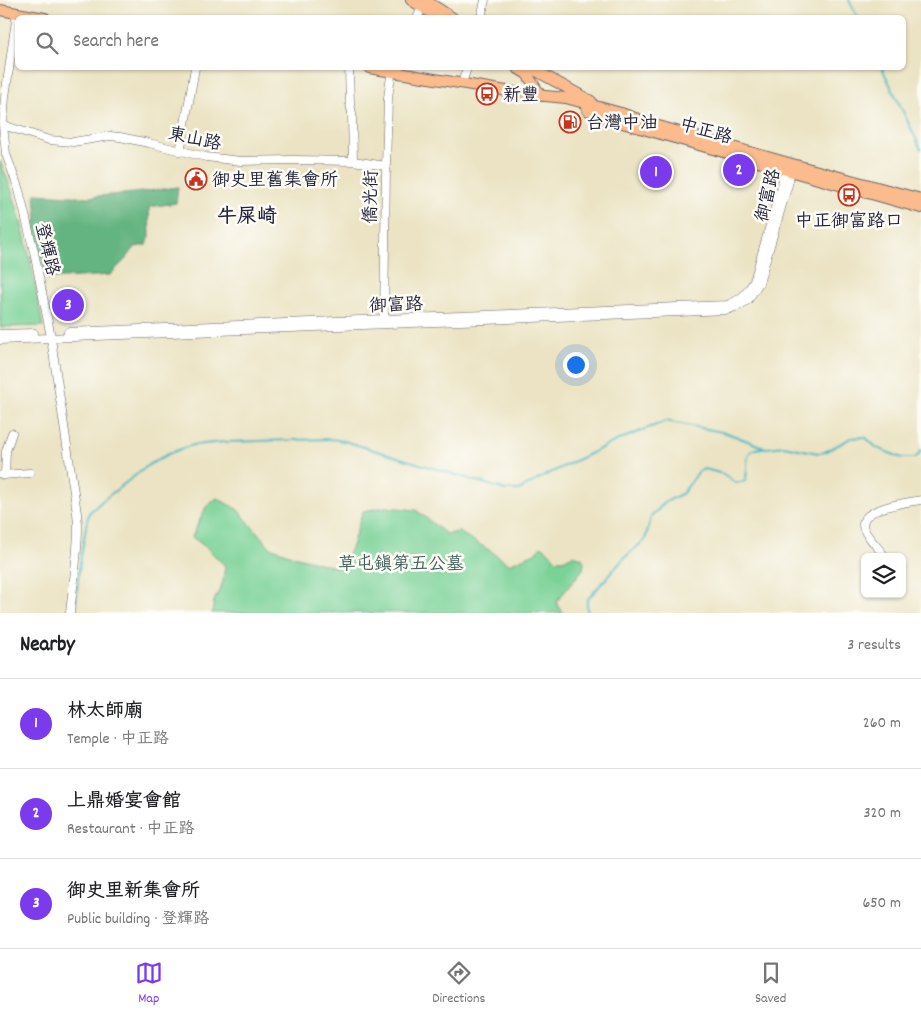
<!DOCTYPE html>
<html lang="en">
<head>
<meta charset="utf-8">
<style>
  body { margin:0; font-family:Dekko,"LXGW WenKai TC",sans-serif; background:#f6f6f6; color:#202124 }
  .controls { position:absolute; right:15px; bottom:15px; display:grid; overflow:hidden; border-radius:8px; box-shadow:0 1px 4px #0004 }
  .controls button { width:45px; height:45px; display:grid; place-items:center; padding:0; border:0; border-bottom:1px solid #e0e0e0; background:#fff; color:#202124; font:25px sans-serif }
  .you { position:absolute; left:575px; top:364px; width:18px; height:18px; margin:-12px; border:4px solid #fff; border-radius:50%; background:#1a73e8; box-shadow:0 0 0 8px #1a73e833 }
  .badge { display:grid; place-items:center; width:32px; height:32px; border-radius:50%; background:#7c3aed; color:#fff; font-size:16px; font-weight:700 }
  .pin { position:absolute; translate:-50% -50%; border:2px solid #fff; box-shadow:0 1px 5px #0006 }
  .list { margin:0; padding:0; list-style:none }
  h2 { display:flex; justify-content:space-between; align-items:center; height:65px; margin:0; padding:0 20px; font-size:21px }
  h2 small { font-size:16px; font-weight:400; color:#757577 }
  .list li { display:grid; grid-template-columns:32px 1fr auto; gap:15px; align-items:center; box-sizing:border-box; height:90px; padding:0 20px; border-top:1px solid #e0e0e0 }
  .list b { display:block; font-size:19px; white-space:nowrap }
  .list p { margin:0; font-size:16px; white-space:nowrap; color:#757577 }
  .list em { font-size:16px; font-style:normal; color:#757577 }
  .icon { flex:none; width:28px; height:28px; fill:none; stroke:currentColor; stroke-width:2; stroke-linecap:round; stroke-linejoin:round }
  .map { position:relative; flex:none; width:921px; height:613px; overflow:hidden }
  .search { position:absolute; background:#fff; box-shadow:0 1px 4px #0004; left:15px; right:15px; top:15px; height:55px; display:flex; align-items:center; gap:12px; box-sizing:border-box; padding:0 18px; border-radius:8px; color:#757577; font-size:19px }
  .sheet { height:335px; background:#fff }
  nav { display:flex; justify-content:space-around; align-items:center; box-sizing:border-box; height:70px; border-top:1px solid #e0e0e0; background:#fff; font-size:14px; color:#757577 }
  nav a { display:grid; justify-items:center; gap:2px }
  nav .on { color:#7c3aed }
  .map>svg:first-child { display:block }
  .green { fill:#7ad297; stroke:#4e7a69 }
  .forest { fill:#63b480; stroke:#426b5e }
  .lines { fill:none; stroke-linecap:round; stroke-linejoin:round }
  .stream { stroke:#48b6c3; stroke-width:2 }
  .minor-casing { stroke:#68666b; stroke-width:9 }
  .major-casing { stroke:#68666b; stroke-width:12 }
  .minor { stroke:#fff; stroke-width:8 }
  .major { stroke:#fbbb8c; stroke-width:10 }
  .labels { text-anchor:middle; stroke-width:5; stroke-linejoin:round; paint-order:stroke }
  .poi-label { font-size:18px; fill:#22223b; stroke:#fdfcf7; text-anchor:start }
  .street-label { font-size:18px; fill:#22223b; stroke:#fdfcf7 }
  .park-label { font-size:18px; fill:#41605b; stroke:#fdfcf7 }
  .quarter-label { font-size:20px; font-weight:bold; fill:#22223b; stroke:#fdfcf7 }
</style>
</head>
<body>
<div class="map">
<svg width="921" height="613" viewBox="0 0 921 613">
  <rect width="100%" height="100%" fill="#fdfcf7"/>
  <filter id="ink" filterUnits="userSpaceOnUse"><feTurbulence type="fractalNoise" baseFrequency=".02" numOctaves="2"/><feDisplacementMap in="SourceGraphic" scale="10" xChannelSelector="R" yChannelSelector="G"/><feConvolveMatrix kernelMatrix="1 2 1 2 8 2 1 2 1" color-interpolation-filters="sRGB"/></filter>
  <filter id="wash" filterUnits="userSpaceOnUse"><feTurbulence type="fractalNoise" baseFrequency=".0096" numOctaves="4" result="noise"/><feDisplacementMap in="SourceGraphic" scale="20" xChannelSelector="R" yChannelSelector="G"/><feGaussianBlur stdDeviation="1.12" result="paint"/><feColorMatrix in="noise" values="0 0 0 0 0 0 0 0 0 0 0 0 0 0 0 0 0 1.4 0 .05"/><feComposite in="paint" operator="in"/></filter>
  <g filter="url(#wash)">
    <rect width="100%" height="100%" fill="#ebe3c3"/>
    <path class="green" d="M0,161C23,213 32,270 43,326L0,327Z
      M217,498L238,510L270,547L297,557L335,567L344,563L352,546L363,511L386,507L416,510L446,534L459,532L492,552L509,564L535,553L541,546L547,550L557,560H563L573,555L582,558L584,563L583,569L557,601V605L563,612L562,613H212L214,601L223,582L225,566L207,548L192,537L206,507Z"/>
    <path class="forest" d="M178,187L176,203L149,207L150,237L146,245L135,247L126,259L110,275L46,279L37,241L32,223L37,221L35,194L88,197L134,193Z"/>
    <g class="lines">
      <path class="stream" d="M849,0L858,18
        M882,68L921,149
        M75,613L79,569L86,526L89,513L102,501L150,464L170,453L193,445L224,442L331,439L344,441L506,490H519L546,475L616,441L666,421L727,433L766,448L784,446L818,453L825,452L851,438L865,437L877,448L902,458H915L919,454L921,450
        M589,613L587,610V600L624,558L645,540L651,517L664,503L683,493L699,471L705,469L723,474L736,483L745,481C751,466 739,449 763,448"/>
    </g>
  </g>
  <g filter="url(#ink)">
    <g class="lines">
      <g class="minor-casing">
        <path id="minor" d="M17,13L5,97L3,125L6,154L19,190L34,252L50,332L75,499C76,508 78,517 78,526C78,555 73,584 70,613
          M417,18L424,4
          M481,18L485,0
          M349,68L350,104L352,113L353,161
          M462,83L467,68
          M3,125L49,140L73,142L110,136L120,137L149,143L206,157L241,161L294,160L353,161L386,166
          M180,152L195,68
          M384,323L386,166L388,98L392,68
          M68,332L727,305C740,300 747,294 754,281L785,173L789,168
          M0,334L34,333
          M0,340L727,310L740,305L748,300L759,283L789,181L791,166
          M2,475L30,473
          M5,475L6,451L12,433
          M883,554C878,547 863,533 863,525C862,508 908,502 921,500"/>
      </g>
      <g class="major-casing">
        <path id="major" d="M411,0L439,18
          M425,0L453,18
          M0,10L45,18
          M369,68L525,94L566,98L621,113L655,125L792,164L921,199
          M517,68L527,74L541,96
          M531,68L591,101
          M587,110L626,124L786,170L921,208"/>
      </g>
      <use href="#minor" class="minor"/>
      <use href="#major" class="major"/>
    </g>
  </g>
  <defs>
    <g id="bus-ring" transform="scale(1.125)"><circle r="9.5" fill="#fdfcf7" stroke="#c8321e" stroke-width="1.5"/><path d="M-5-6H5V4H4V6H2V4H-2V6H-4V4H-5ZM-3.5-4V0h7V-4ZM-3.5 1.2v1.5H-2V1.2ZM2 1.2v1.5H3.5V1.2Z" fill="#c8321e"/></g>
    <g id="fuel-ring" transform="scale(1.125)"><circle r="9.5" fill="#fdfcf7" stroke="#c8321e" stroke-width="1.5"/><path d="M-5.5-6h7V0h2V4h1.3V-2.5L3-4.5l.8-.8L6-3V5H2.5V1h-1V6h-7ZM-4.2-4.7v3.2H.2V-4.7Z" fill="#c8321e"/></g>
    <g id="civic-ring" transform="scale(1.125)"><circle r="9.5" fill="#fdfcf7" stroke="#c8321e" stroke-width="1.5"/><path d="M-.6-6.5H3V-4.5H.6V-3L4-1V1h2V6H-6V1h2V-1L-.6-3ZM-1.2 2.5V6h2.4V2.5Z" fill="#c8321e"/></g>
  </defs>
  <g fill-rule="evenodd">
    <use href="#bus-ring" x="487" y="94"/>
    <use href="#fuel-ring" x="570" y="122"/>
    <use href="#civic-ring" x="196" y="179"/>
    <use href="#bus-ring" x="849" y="195"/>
  </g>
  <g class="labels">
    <g class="poi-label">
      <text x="503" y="100">新豐</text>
      <text x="586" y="128">台灣中油</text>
      <text x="212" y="185">御史里舊集會所</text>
      <text x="849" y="226" text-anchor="middle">中正御富路口</text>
    </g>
    <g class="street-label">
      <text transform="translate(706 130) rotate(16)" y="6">中正路</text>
      <text transform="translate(195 138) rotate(12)" y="6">東山路</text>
      <text transform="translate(767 195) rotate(-76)" y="6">御富路</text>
      <text transform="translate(370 197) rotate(-89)" y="6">僑光街</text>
      <text transform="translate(48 249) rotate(77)" y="6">登輝路</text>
      <text transform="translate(396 304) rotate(-2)" y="6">御富路</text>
    </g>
    <g class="park-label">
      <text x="401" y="569">草屯鎮第五公墓</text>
    </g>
    <g class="quarter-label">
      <text x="247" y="222">牛屎崎</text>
    </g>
  </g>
</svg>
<div class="controls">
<button><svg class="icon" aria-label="layers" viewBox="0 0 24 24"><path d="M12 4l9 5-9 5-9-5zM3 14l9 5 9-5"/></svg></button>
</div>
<div class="you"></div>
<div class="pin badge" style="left:656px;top:172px">1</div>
<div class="pin badge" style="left:739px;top:170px">2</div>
<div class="pin badge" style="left:68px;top:305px">3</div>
<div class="search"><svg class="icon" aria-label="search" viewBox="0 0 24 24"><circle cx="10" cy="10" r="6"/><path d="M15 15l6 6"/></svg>Search here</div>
</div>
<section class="sheet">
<h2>Nearby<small>3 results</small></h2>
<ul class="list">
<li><span class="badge">1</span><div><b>林太師廟</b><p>Temple · 中正路</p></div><em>260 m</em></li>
<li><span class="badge">2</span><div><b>上鼎婚宴會館</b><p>Restaurant · 中正路</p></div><em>320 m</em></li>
<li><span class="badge">3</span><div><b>御史里新集會所</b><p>Public building · 登輝路</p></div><em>650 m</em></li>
</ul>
</section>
<nav>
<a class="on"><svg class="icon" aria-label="map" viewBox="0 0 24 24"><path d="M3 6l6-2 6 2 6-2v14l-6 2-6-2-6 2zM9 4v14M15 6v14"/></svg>Map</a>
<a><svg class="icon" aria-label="directions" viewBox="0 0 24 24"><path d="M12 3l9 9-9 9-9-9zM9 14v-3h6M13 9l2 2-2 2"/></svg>Directions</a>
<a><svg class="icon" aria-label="saved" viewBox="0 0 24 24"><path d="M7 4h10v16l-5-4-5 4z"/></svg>Saved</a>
</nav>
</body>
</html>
